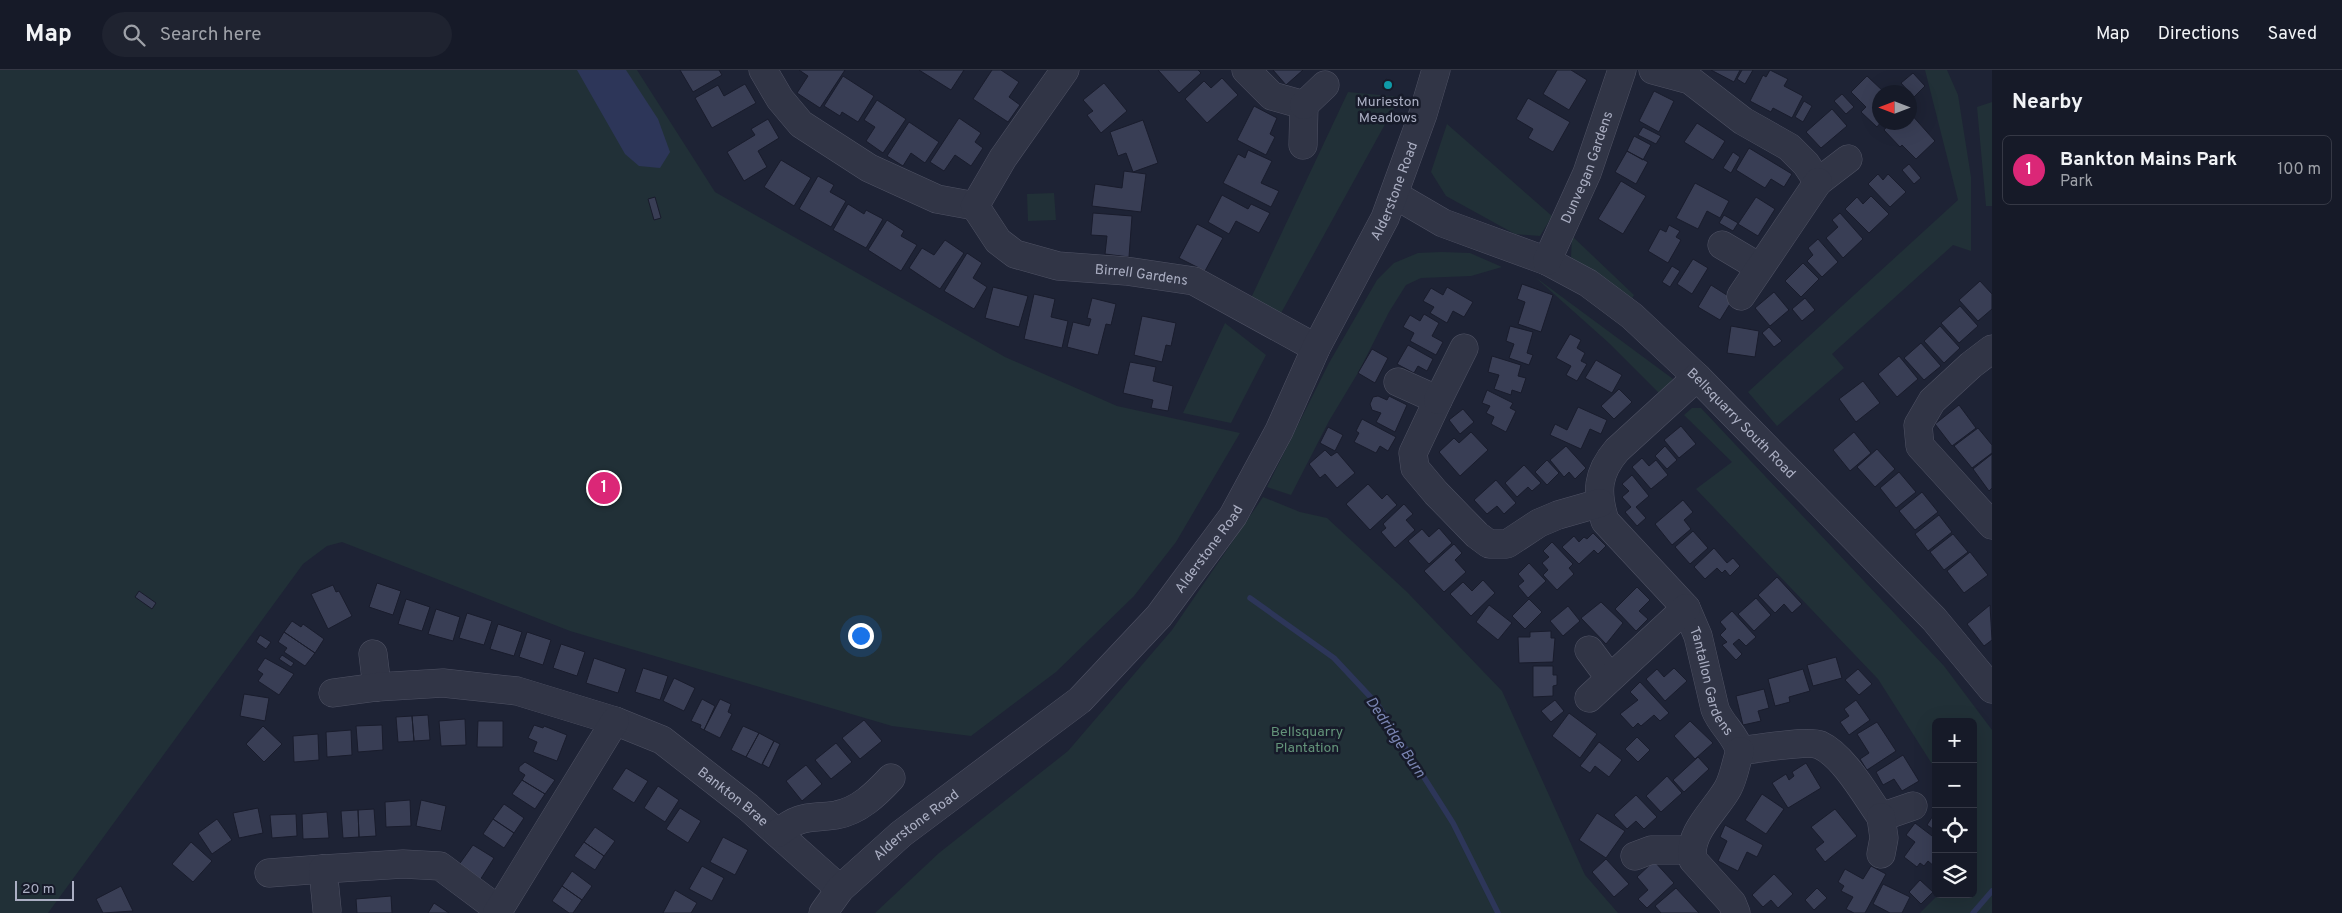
<!DOCTYPE html>
<html lang="en">
<head>
<meta charset="utf-8">
<style>
  body { margin:0; font-family:Overpass,sans-serif; background:#1f2330; color:#f1f3f6 }
  .controls { position:absolute; right:15px; bottom:15px; display:grid; overflow:hidden; border-radius:8px; box-shadow:0 5px 20px #0002 }
  .controls button { width:45px; height:45px; display:grid; place-items:center; padding:0; border:0; border-bottom:1px solid #353845; background:#161a28; color:#f1f3f6; font:25px sans-serif }
  .compass { position:absolute; left:1872px; top:15px; width:45px; height:45px; border-radius:50%; background:#161a28; box-shadow:0 5px 20px #0002; rotate:270deg }
  .scale { position:absolute; left:15px; bottom:12px; width:59px; box-sizing:border-box; padding-left:5px; border:2px solid #abafc3; border-top:0; font-size:14px; line-height:18px; white-space:nowrap; color:#abafc3; -webkit-text-stroke:4px #171b2a; paint-order:stroke }
  .you { position:absolute; left:860px; top:565px; width:18px; height:18px; margin:-12px; border:4px solid #fff; border-radius:50%; background:#1a73e8; box-shadow:0 0 0 8px #1a73e833 }
  .badge { display:grid; place-items:center; width:32px; height:32px; border-radius:50%; background:#db2777; color:#fff; font-size:16px; font-weight:700 }
  .pin { position:absolute; translate:-50% -50%; border:2px solid #fff; box-shadow:0 1px 5px #0006 }
  .list { margin:0; padding:0; list-style:none }
  h2 { display:flex; justify-content:space-between; align-items:center; height:65px; margin:0; padding:0 20px; font-size:21px }
  h2 small { font-size:16px; font-weight:400; color:#9ea1a8 }
  .list li { display:grid; grid-template-columns:32px 1fr auto; gap:15px; align-items:center; box-sizing:border-box; height:70px; margin:0 10px 10px; padding:0 10px; border:1px solid #353845; border-radius:8px }
  .list b { display:block; font-size:19px; white-space:nowrap }
  .list p { margin:0; font-size:16px; white-space:nowrap; color:#9ea1a8 }
  .list em { font-size:16px; font-style:normal; color:#9ea1a8 }
  .icon { flex:none; width:28px; height:28px; fill:none; stroke:currentColor; stroke-width:2; stroke-linecap:round; stroke-linejoin:round }
  .map { position:relative; flex:none; width:1992px; height:843px; overflow:hidden }
  header { display:flex; align-items:center; gap:30px; box-sizing:border-box; height:70px; padding:0 25px; background:#161a28; border-bottom:1px solid #353845 }
  header strong { font-size:24px }
  nav { display:flex; gap:28px; margin-inline-start:auto; font-size:18px }
  .search { width:350px; height:45px; background:#1f2330; display:flex; align-items:center; gap:12px; box-sizing:border-box; padding:0 18px; border-radius:28px; color:#9ea1a8; font-size:19px }
  main { display:flex }
  aside { flex:1; background:#161a28 }
  .map>svg:first-child { display:block }
  .green { fill:#213037 }
  .water { fill:#2d3659 }
  .lines { fill:none; stroke-linecap:round; stroke-linejoin:round }
  .stream { stroke:#2d3659; stroke-width:5.5 }
  .building { fill:#393e55; stroke:#191c2c }
  .minor-casing { stroke:#4f5264; stroke-width:29 }
  .minor { stroke:#313546; stroke-width:28 }
  .culture-dot { fill:#0f9aa8; stroke:#171b2a; stroke-width:2 }
  .labels { text-anchor:middle; stroke-width:5; stroke-linejoin:round; paint-order:stroke }
  .poi-label { font-size:14px; fill:#abafc3; stroke:#171b2a }
  .street-label { font-size:14px; fill:#abafc3; stroke:#171b2a }
  .park-label { font-size:14px; fill:#639379; stroke:#171b2a }
  .water-label { font-size:15px; font-style:italic; fill:#7a85b2; stroke:#171b2a }
</style>
</head>
<body>
<header>
<strong>Map</strong>
<div class="search"><svg class="icon" aria-label="search" viewBox="0 0 24 24"><circle cx="10" cy="10" r="6"/><path d="M15 15l6 6"/></svg>Search here</div>
<nav><a>Map</a><a>Directions</a><a>Saved</a></nav>
</header>
<main>
<div class="map">
<svg width="1992" height="843" viewBox="0 0 1992 843">
  <rect width="100%" height="100%" fill="#1e2335"/>
  <path class="green" d="M0,0H637L715,122L1005,287L1117,336L1240,363L1176,472L1134,526L1056,602L971,666L892,656L570,561L342,472L327,476L303,494L48,843H0Z
    M1925,0H1947L1958,25L1971,107V181L1953,175L1832,284L1844,298L1777,356L1748,322L1958,130Z
    M1348,22L1400,27L1280,245L1251,228Z
    M1992,32V136H1986L1977,37Z
    M1447,54L1552,146L1540,166L1515,164L1446,126L1431,102Z
    M1054,123L1056,150L1028,151L1027,124Z
    M1572,166L1634,225L1630,232L1571,187Z
    M1442,182L1470,183L1502,197L1471,206L1421,208L1406,215L1389,242L1359,301L1329,351L1291,425L1267,417L1329,293L1377,210L1394,193L1418,183Z
    M1535,207L1673,309L1659,323L1610,274Z
    M1225,253L1266,285L1231,353L1183,343Z
    M1692,338H1701L1944,596L1992,660V843H1920L1939,824H1973V652H1936V697L1932,694L1878,609L1696,419L1732,392L1684,345Z
    M1263,427L1300,442L1327,448L1407,522L1502,621L1585,805L1618,843H875L939,783L1068,681L1172,560Z"/>
  <path class="water" d="M577,0H626L658,49L670,82L660,98L639,96L625,84Z"/>
  <g class="lines">
    <path class="stream" d="M1250,528L1334,588L1378,635L1453,753L1498,843
      M1973,843L1992,821"/>
  </g>
  <path class="building" d="M680,0H719L722,5L693,22Z
    M799,0H845L820,38L797,23L808,6Z
    M919,0H964L951,20Z
    M992,0H1001L1019,12L1009,27L1020,35L1008,52L973,29Z
    M1158,0H1198L1201,3L1179,23Z
    M1273,0H1303L1286,15Z
    M1557,0H1571L1587,10L1569,40L1543,24Z
    M1711,0H1740L1734,12Z
    M1742,0H1753L1745,14L1737,9Z
    M1770,0L1788,9L1784,16L1803,26L1792,48L1773,38L1771,42L1750,31L1763,5L1766,7Z
    M1913,3L1925,16L1914,27L1901,13Z
    M843,6L874,26L858,52L842,42L840,46L824,36Z
    M1867,6L1884,22H1880V52H1881L1877,57L1861,42L1866,37L1851,22Z
    M1222,8L1238,25L1207,53L1185,29L1204,11L1211,18Z
    M1386,9L1394,12L1390,21L1382,18Z
    M1104,13L1127,41L1101,63L1087,45L1093,41L1083,30Z
    M745,14L756,33L712,58L695,28L718,15L724,26Z
    M1654,21L1674,31L1659,62L1639,51Z
    M1842,24L1854,37L1846,44L1834,31Z
    M1528,28L1570,52L1553,82L1528,68L1533,59L1516,49Z
    M877,30L906,49L883,83L866,71L875,57L864,50Z
    M1804,31L1812,36L1803,52L1795,47Z
    M1254,36L1277,48L1270,64L1275,67L1266,85L1237,70Z
    M1832,39L1847,56L1821,78L1806,62Z
    M1910,43L1935,71L1916,89L1902,75L1900,77L1884,60L1891,52H1910Z
    M959,48L981,63L975,72L983,78L971,96L955,85L944,101L930,92Z
    M768,49L779,68L758,81L767,97L744,111L727,82L755,65L751,59Z
    M1143,50L1158,93L1133,102L1126,83L1118,86L1110,62Z
    M909,52L939,72L925,93L911,83L903,96L887,86Z
    M1697,53L1725,71L1713,90L1684,72Z
    M1643,57L1661,66L1656,74L1638,65Z
    M1634,66L1651,75L1643,90L1627,81Z
    M1749,78L1792,104L1784,117L1771,109L1765,118L1736,100Z
    M1248,80L1272,91L1261,113L1279,121L1271,137L1223,113L1238,84L1245,88Z
    M1627,81L1648,92L1636,114L1615,102Z
    M1733,82L1740,87L1731,103L1723,98Z
    M781,90L811,108L794,136L764,117Z
    M1909,94L1921,108L1914,114L1902,100Z
    M1124,101L1146,104L1141,142L1092,136L1095,114L1122,118Z
    M1878,104L1883,110L1888,104L1906,122L1890,137L1868,114Z
    M818,106L834,115L830,122L846,131L831,157L799,139Z
    M1621,111L1646,126L1623,164L1598,149Z
    M1695,113L1729,131L1720,148L1707,141L1698,159L1676,148Z
    M1222,125L1248,139L1251,134L1270,143L1259,163L1236,151L1229,164L1208,152Z
    M1871,126L1889,144L1869,163L1845,139L1857,127L1863,134Z
    M655,127L661,148L654,150L648,129Z
    M1756,127L1775,139L1758,166L1738,154Z
    M848,134L864,144L866,140L883,149L866,178L833,160Z
    M1093,143L1132,146L1129,187L1105,184L1107,166L1091,165Z
    M1840,143L1863,169L1843,188L1826,168L1838,157L1832,150Z
    M1724,145L1738,153L1733,161L1719,153Z
    M887,150L904,161L901,166L917,175L901,201L868,180Z
    M1197,154L1223,168L1205,201L1179,188Z
    M1669,155L1680,161L1676,167L1681,170L1668,193L1648,181L1660,159L1666,162Z
    M1818,169L1838,192L1822,207L1807,191L1813,185L1808,178Z
    M945,170L964,183L940,219L909,198L922,178L934,185Z
    M967,183L982,193L973,208L987,217L974,239L944,221Z
    M1693,189L1708,198L1692,224L1677,214Z
    M1803,193L1819,209L1801,227L1785,211Z
    M1672,196L1680,201L1670,217L1662,212Z
    M1980,211L1992,224V239L1978,251L1959,230Z
    M1522,214L1553,225L1541,262L1518,254L1525,232L1517,229Z
    M1711,215L1733,229L1720,250L1698,237Z
    M993,217L1028,226L1019,257L985,248Z
    M1447,217L1473,232L1464,247L1453,241L1447,253L1430,243L1434,237L1423,231L1431,218L1443,225Z
    M1774,222L1789,240L1770,256L1755,238Z
    M1034,224L1055,229L1051,247L1068,251L1062,278L1024,269Z
    M1092,228L1116,234L1111,255L1106,254L1098,285L1067,277L1073,252L1089,256L1091,249L1087,248Z
    M1805,228L1815,240L1802,251L1792,239Z
    M1960,236L1978,256L1959,273L1941,253Z
    M1424,244L1439,253L1432,266L1443,272L1436,285L1410,271L1414,263L1403,257L1410,245L1420,251Z
    M1142,246L1176,253L1171,276L1166,275L1162,292L1134,285Z
    M1510,256L1533,262L1527,283L1533,285L1529,295L1509,288L1514,274L1506,271Z
    M1731,256L1759,261L1755,287L1727,283Z
    M1940,256L1960,278L1944,293L1924,271Z
    M1769,257L1782,271L1774,277L1762,263Z
    M1570,264L1581,270L1577,278L1585,283L1581,291L1587,294L1577,311L1566,305L1571,296L1556,288Z
    M1921,273L1941,296L1924,310L1904,288Z
    M1408,275L1433,289L1427,301L1418,296L1414,303L1397,294Z
    M1372,279L1388,288L1375,313L1358,303Z
    M1492,286L1521,295L1518,306L1526,308L1521,323L1512,320L1511,325L1494,319L1499,305L1488,302Z
    M1899,286L1918,309L1897,327L1878,304Z
    M1596,290L1622,305L1612,323L1585,308Z
    M1130,292L1156,297L1153,311L1173,316L1168,341L1151,338L1153,330L1123,323Z
    M1863,311L1880,333L1856,352L1839,329Z
    M1619,319L1632,332L1614,349L1601,336Z
    M1487,320L1513,333L1510,338L1516,341L1506,362L1491,354L1494,347L1486,343L1490,336L1482,333Z
    M1378,326L1387,330L1389,326L1407,335L1395,362L1376,352L1381,343L1372,340L1370,334L1373,327Z
    M1959,335L1976,358L1952,376L1935,354Z
    M1578,337L1607,350L1601,364L1590,359L1581,379L1550,365L1555,354L1567,360Z
    M1463,339L1474,352L1460,364L1449,350Z
    M1362,349L1396,367L1388,381L1380,376L1376,383L1354,372L1359,363L1356,361Z
    M1681,356L1696,374L1679,388L1664,370Z
    M1328,357L1343,365L1335,381L1320,373Z
    M1978,358L1992,375V383L1972,398L1954,376Z
    M1471,362L1488,380L1460,406L1439,382L1454,368L1459,373Z
    M1854,362L1871,383L1850,401L1833,380Z
    M1566,376L1586,398L1575,409L1569,402L1564,407L1550,390Z
    M1665,376L1677,390L1667,399L1655,386Z
    M1877,379L1895,399L1875,417L1857,397Z
    M1325,380L1331,386L1337,382L1355,403L1337,418L1325,404L1320,408L1309,394Z
    M1992,384V418L1989,421L1973,399Z
    M1642,388L1649,396L1656,390L1668,405L1651,419L1632,397Z
    M1547,390L1559,403L1547,415L1535,402Z
    M1524,395L1541,413L1532,421L1528,417L1517,427L1505,413Z
    M1899,402L1916,422L1896,438L1880,418Z
    M1632,405L1649,426L1636,437L1646,448L1637,456L1625,442L1631,437L1622,427L1629,421L1622,414Z
    M1496,410L1516,433L1504,444L1497,436L1487,444L1474,430Z
    M1368,414L1382,429L1387,424L1397,435L1370,460L1346,434Z
    M1922,422L1938,442L1915,460L1899,441Z
    M1683,430L1693,442L1684,450L1691,459L1672,475L1655,454Z
    M1404,434L1413,444L1406,450L1415,460L1395,478L1381,462L1386,458L1383,454Z
    M1939,445L1952,462L1928,481L1915,464Z
    M1439,458L1452,473L1429,494L1408,471L1422,459L1429,467Z
    M1693,461L1708,478L1690,494L1675,477Z
    M1593,463L1606,476L1598,484L1594,480L1579,494L1562,477L1574,466L1579,472L1584,467L1587,469Z
    M1953,464L1968,482L1944,500L1930,482Z
    M1552,472L1573,494L1569,498L1574,504L1557,520L1543,505L1548,500L1542,493L1549,487L1543,481Z
    M1454,474L1462,483L1455,490L1466,502L1444,522L1424,501Z
    M1714,478L1727,493L1733,488L1740,496L1730,506L1725,500L1722,503L1717,498L1705,509L1694,497Z
    M1970,482L1988,505L1964,523L1947,501Z
    M1529,493L1546,511L1528,528L1518,516L1524,511L1518,504Z
    M1777,507L1802,534L1792,543L1784,534L1775,543L1758,525Z
    M1483,510L1495,523L1471,546L1450,524L1463,512L1472,521Z
    M377,513L401,521L393,545L369,537Z
    M333,515L336,522L339,521L352,546L328,559L311,524Z
    M1637,517L1650,530L1639,541L1648,549L1636,561L1615,539Z
    M139,521L156,533L152,539L135,527Z
    M1756,528L1771,545L1754,561L1738,544Z
    M406,529L430,537L422,561L398,554Z
    M1529,529L1542,542L1525,559L1512,546Z
    M1601,532L1623,553L1606,574L1581,548Z
    M1489,535L1512,553L1498,570L1476,552Z
    M1990,535L1992,570L1984,576L1967,554Z
    M1568,536L1580,551L1563,566L1550,551Z
    M436,539L460,547L453,571L428,564Z
    M1732,541L1756,567L1746,576L1739,569L1733,574L1742,584L1736,590L1722,575L1727,572L1720,565L1726,559L1720,552Z
    M467,543L492,551L484,575L459,568Z
    M292,551L301,557L303,554L324,569L315,583L284,562Z
    M498,554L522,562L514,586L490,579Z
    M1551,561V568H1555L1553,592L1519,593L1518,567H1530V562Z
    M284,562L315,583L305,596L284,582L287,578L278,572Z
    M527,562L551,570L543,595L519,587Z
    M260,565L271,572L266,579L256,572Z
    M561,574L585,582L577,606L553,598Z
    M282,585L294,593L291,597L279,589Z
    M1836,587L1842,608L1813,616L1807,595Z
    M265,588L294,604L279,625L258,611L263,604L257,600Z
    M594,588L626,599L618,623L586,613Z
    M1533,596H1553V605H1557V615L1553,616V626L1533,627Z
    M643,598L668,606L660,630L635,622Z
    M1674,598L1687,611L1665,631L1646,609L1657,599L1664,607Z
    M1803,599L1810,621L1789,627L1790,632L1775,636L1768,609Z
    M1858,599L1872,614L1859,625L1845,610Z
    M674,608L695,618L684,641L663,631Z
    M1640,612L1669,643L1660,651L1654,645L1641,656L1638,653L1633,658L1620,644L1638,630L1630,622Z
    M1764,619L1769,638L1758,641L1761,651L1743,655L1736,626Z
    M244,624L269,628L265,651L240,646Z
    M702,629L715,636L704,660L700,658L701,655L691,651Z
    M720,629L731,634L728,642L732,644L720,668L704,660Z
    M1555,630L1564,641L1551,652L1541,641Z
    M1856,630L1870,650L1849,665L1840,652L1849,646L1844,639Z
    M1569,643L1597,664L1580,688L1552,666Z
    M428,645L430,670L414,671L412,646Z
    M412,646L414,671L398,672L396,647Z
    M465,649L466,675L441,676L439,651Z
    M864,650L882,671L860,689L842,668Z
    M478,651H503V677H477Z
    M1690,651L1713,673L1695,689L1674,666Z
    M1877,652L1896,681L1867,700L1860,689L1869,683L1857,664Z
    M382,655L383,680L358,682L356,656Z
    M534,655L543,658L544,656L567,665L557,691L533,682L537,672L528,668Z
    M263,656L282,674L264,692L246,674Z
    M743,656L759,663L746,687L731,680Z
    M351,660L352,685L327,687L326,662Z
    M759,663L774,671L762,695L746,687Z
    M318,664L319,690L294,692L293,666Z
    M1637,667L1650,680L1638,692L1625,679Z
    M774,671L780,674L769,698L762,694Z
    M1599,672L1622,690L1609,707L1595,696L1590,703L1580,696Z
    M836,673L852,692L831,709L815,690Z
    M1903,685L1919,711L1902,721L1894,709L1883,715L1876,702Z
    M1698,687L1709,699L1684,722L1673,710Z
    M525,692L555,710L545,724L522,710L525,705L519,701V697Z
    M1806,693L1821,718L1788,738L1772,713L1786,704L1789,710L1794,706L1792,702Z
    M806,695L822,714L802,731L786,711Z
    M626,698L648,711L634,733L612,719Z
    M1667,706L1682,723L1661,742L1646,726Z
    M522,710L545,724L535,739L512,724Z
    M658,716L679,730L665,752L644,738Z
    M1762,724L1784,739L1766,764L1745,750Z
    M1636,725L1657,747L1644,759L1636,751L1627,759L1614,745Z
    M410,730L411,756L386,757L385,732Z
    M421,730L446,736L441,761L416,756Z
    M504,734L524,748L514,763L493,749Z
    M258,738L263,763L239,768L233,743Z
    M680,738L701,751L688,773L666,759Z
    M374,739L376,766L359,767L358,740Z
    M1835,739L1857,766L1825,792L1815,779L1824,772L1811,757Z
    M358,740L359,767L343,768L341,741Z
    M1936,741V761L1927,755Z
    M327,742L329,768L303,769L302,744Z
    M1597,743L1625,761L1606,788L1579,770Z
    M296,744L297,766L272,768L270,745Z
    M217,749L232,770L212,784L198,763Z
    M493,749L514,763L504,778L483,764Z
    M1915,753L1936,769L1935,797L1928,791L1924,796L1920,793L1917,797L1904,787L1915,772L1906,765Z
    M1725,755L1763,775L1757,787L1747,782L1738,801L1718,791L1727,771L1720,767Z
    M595,757L615,771L604,786L584,772Z
    M723,767L748,780L735,805L710,792Z
    M191,772L212,791L193,812L172,794Z
    M584,772L604,786L595,800L574,786Z
    M473,775L494,788L480,810L458,796Z
    M1606,789L1629,814L1614,827L1592,802Z
    M1654,791L1674,813L1647,838L1638,829L1648,820L1637,807Z
    M702,796L724,808L712,831L689,819Z
    M1871,796L1886,804L1865,843H1854L1846,839L1853,827L1841,821L1844,816L1838,812L1845,799L1863,809Z
    M572,801L592,816L582,830L562,816Z
    M1774,804L1793,824L1778,838L1771,830L1763,837L1752,825Z
    M1920,810L1933,822L1921,834L1909,822Z
    M1883,814L1910,827L1902,843H1890L1873,834Z
    M121,816L133,841L103,843L96,829Z
    M562,816L582,830L573,843H569L552,831Z
    M1676,818L1699,843H1661L1655,836Z
    M1817,818L1827,828L1814,840L1805,830Z
    M675,820L697,833L691,843H663Z
    M391,826L392,843H357L356,829Z
    M434,833L449,843H428Z"/>
  <g class="lines">
    <g class="minor-casing">
      <g id="minor">
        <path d="M763,0L780,29L801,54L869,98L937,129L975,136"/>
        <path id="s1" d="M1065,0L1003,88L975,136L998,171L1015,184L1058,196L1126,201L1194,211L1316,278"/>
        <path d="M1246,0L1272,26L1304,35L1303,75"/>
        <path d="M1653,0L1690,10L1743,51L1789,77L1806,94L1818,112L1848,89"/>
        <path d="M1304,35L1325,15"/>
        <path id="s2" d="M1395,125L1443,153L1547,191L1588,213L1632,246L1697,307L1934,549L1992,619"/>
        <path d="M1722,175L1759,197"/>
        <path id="s3" d="M1547,191L1587,103L1622,0"/>
        <path d="M1741,226L1818,112"/>
        <path d="M1992,279L1971,295L1932,331L1918,355L1920,376L1992,455"/>
        <path id="s4" d="M1697,307L1617,380C1597,403 1596,422 1605,451L1686,538L1698,566L1715,639C1721,655 1735,664 1740,681C1755,679 1808,670 1820,675C1844,686 1866,726 1881,747L1913,736"/>
        <path d="M1398,312L1438,330L1413,383L1415,398L1436,423L1477,465L1489,474H1507L1539,453L1558,445L1600,433"/>
        <path d="M1438,330L1464,278"/>
        <path d="M1589,580L1609,607"/>
        <path d="M373,584L377,617"/>
        <path id="s5" d="M333,623L377,617L443,613L517,621L615,651L662,670L748,737L840,819"/>
        <path d="M1589,628L1686,538"/>
        <path d="M778,763C801,744 809,749 836,745C859,741 876,724 891,708"/>
        <path d="M1881,784L1884,768L1881,747"/>
        <path d="M1635,786L1651,780H1691"/>
        <path d="M269,803L323,799"/>
        <path d="M327,840L323,799L403,794L440,796L499,840"/>
        <path d="M497,843L615,651"/>
        <path id="s6" d="M823,843L840,819L901,764L1080,630L1159,546L1233,446L1279,361L1316,278L1385,148L1423,44L1436,0"/>
        <path d="M1736,843L1732,833L1693,790C1687,763 1716,740 1728,718C1734,707 1736,692 1740,681"/>
      </g>
    </g>
    <use href="#minor" class="minor"/>
  </g>
  <circle class="culture-dot" cx="1388" cy="15" r="5"/>
  <g class="labels">
    <g class="poi-label">
      <text x="1388" y="36">Murieston<tspan x="1388" dy="16">Meadows</tspan></text>
    </g>
    <g class="street-label">
      <text dy="5" stroke="none"><textPath href="#s3" startOffset="102">Dunvegan Gardens</textPath></text>
      <text dy="5" stroke="none"><textPath href="#s6" startOffset="938">Alderstone Road</textPath></text>
      <text dy="5" stroke="none"><textPath href="#s1" startOffset="355">Birrell Gardens</textPath></text>
      <text dy="5" stroke="none"><textPath href="#s2" startOffset="421">Bellsquarry South Road</textPath></text>
      <text dy="5" stroke="none"><textPath href="#s6" startOffset="534">Alderstone Road</textPath></text>
      <text dy="5" stroke="none"><textPath href="#s4" startOffset="381">Tantallon Gardens</textPath></text>
      <text dy="5" stroke="none"><textPath href="#s5" startOffset="429">Bankton Brae</textPath></text>
      <text dy="5" stroke="none"><textPath href="#s6" startOffset="129">Alderstone Road</textPath></text>
    </g>
    <g class="park-label">
      <text x="1307" y="666">Bellsquarry<tspan x="1307" dy="16">Plantation</tspan></text>
    </g>
    <g class="water-label">
      <text transform="translate(1396 667) rotate(56)" y="5">Dedridge Burn</text>
    </g>
  </g>
</svg>
<div class="controls">
<button>+</button>
<button>−</button>
<button><svg class="icon" aria-label="locate" viewBox="0 0 24 24"><circle cx="12" cy="12" r="6"/><path d="M12 2v4M12 18v4M2 12h4M18 12h4"/></svg></button>
<button><svg class="icon" aria-label="layers" viewBox="0 0 24 24"><path d="M12 4l9 5-9 5-9-5zM3 14l9 5 9-5"/></svg></button>
</div>
<svg class="compass" viewBox="-18 -18 36 36"><path d="M0-13l5 13h-10z" fill="#e53935"/><path d="M0 13l5-13h-10z" fill="#9ea1a8"/></svg>
<div class="scale">20 m</div>
<div class="you"></div>
<div class="pin badge" style="left:604px;top:418px">1</div>
</div>
<aside>
<h2>Nearby<small></small></h2>
<ul class="list">
<li><span class="badge">1</span><div><b>Bankton Mains Park</b><p>Park</p></div><em>100 m</em></li>
</ul>
</aside>
</main>
</body>
</html>
